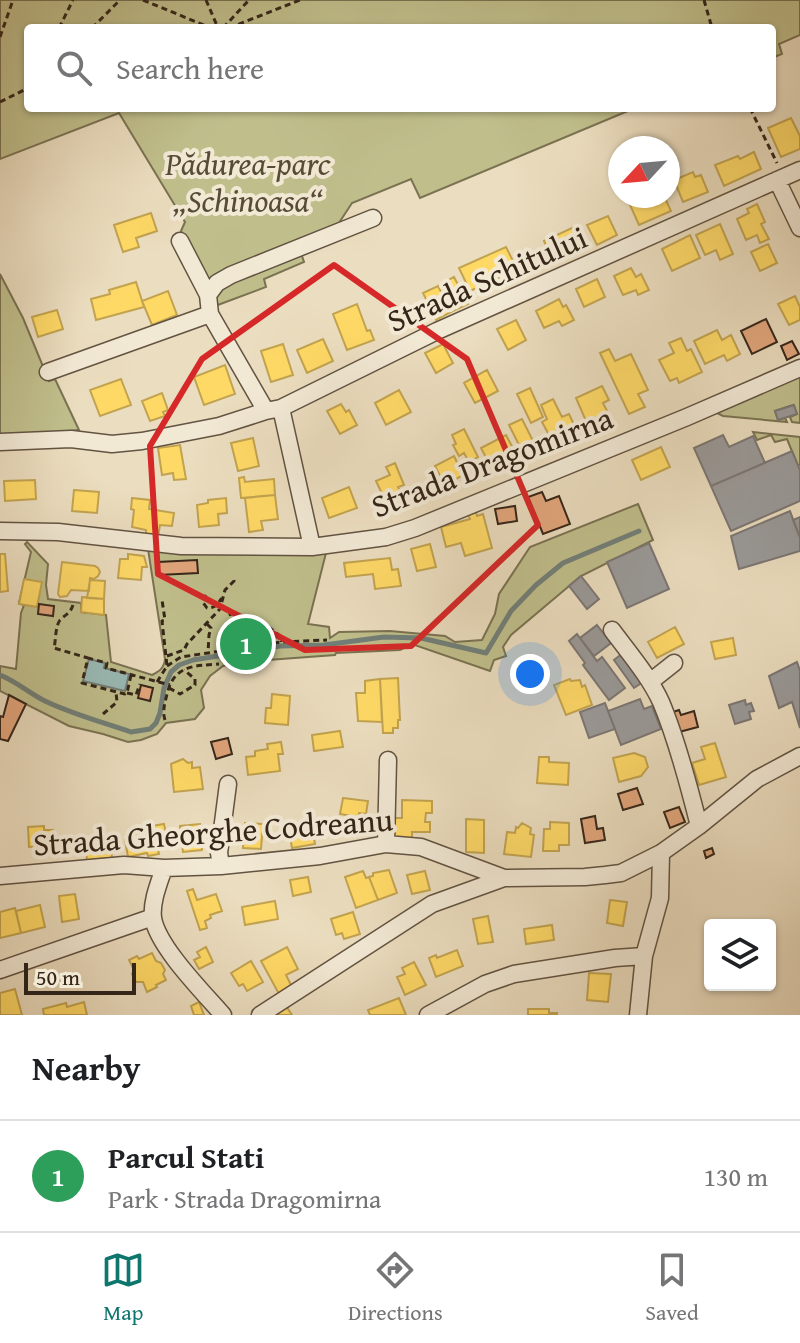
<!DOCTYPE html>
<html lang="en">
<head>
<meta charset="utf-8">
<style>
  body { margin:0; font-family:"Gentium Book Plus",serif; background:#f2f2f2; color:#202124 }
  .controls { position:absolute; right:24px; bottom:24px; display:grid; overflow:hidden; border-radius:8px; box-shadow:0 2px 6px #0004 }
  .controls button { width:72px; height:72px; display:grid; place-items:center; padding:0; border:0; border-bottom:2px solid #e0e0e0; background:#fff; color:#202124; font:40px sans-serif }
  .compass { position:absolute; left:608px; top:136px; width:72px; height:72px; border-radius:50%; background:#fff; box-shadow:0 2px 6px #0004; rotate:244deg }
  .scale { position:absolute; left:24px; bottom:20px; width:112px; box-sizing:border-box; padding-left:8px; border:4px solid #342519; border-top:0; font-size:22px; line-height:28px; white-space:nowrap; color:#342519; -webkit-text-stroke:6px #f2e9d5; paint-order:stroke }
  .you { position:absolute; left:530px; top:674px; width:28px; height:28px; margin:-20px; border:6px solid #fff; border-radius:50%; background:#1a73e8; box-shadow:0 0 0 12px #1a73e833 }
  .badge { display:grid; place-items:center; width:52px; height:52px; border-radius:50%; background:#0f766e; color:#fff; font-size:26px; font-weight:700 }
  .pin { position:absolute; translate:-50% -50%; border:4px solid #fff; box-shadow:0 2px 8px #0006 }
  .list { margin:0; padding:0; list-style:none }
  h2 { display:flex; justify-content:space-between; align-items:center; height:104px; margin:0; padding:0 32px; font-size:34px }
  h2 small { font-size:26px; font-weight:400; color:#757577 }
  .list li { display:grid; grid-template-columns:52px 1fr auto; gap:24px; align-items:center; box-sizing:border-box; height:112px; padding:0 32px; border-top:2px solid #e0e0e0 }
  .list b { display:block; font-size:30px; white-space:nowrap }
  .list p { margin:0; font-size:26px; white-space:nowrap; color:#757577 }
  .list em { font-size:26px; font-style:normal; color:#757577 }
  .icon { flex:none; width:44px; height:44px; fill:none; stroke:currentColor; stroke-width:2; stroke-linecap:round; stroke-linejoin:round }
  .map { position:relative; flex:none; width:800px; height:1015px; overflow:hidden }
  .search { position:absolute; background:#fff; box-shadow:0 2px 6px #0004; left:24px; right:24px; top:24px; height:88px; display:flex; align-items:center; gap:20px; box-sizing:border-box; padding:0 28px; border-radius:8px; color:#757577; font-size:30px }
  .sheet { height:216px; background:#fff }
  nav { display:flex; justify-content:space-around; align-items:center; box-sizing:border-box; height:112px; border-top:2px solid #e0e0e0; background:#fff; font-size:22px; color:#757577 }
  nav a { display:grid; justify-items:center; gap:4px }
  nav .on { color:#0f766e }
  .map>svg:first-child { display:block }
  .green { fill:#c0bf8c; stroke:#7a7252; stroke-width:2 }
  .water { fill:#99bbb7; stroke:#717f78; stroke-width:2 }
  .homes { fill:#ffd966; stroke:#c2a34f; stroke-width:2 }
  .industry { fill:#999; stroke:#7b7673; stroke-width:2 }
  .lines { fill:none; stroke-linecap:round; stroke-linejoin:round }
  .stream { stroke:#717f78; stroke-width:5 }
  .building { fill:#e3a67c; stroke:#342519; stroke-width:2 }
  .minor-casing { stroke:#625342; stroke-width:19 }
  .path { stroke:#342519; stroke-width:3; stroke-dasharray:6 4; stroke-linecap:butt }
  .minor { stroke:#f2e9d5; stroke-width:16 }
  .marked { fill:none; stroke:#d62828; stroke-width:6; stroke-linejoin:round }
  .labels { text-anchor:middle; stroke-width:8; stroke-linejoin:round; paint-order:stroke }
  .park-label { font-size:32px; font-style:italic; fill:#574c36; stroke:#f2e9d5 }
  .street-label { font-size:32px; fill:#342519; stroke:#f2e9d5 }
</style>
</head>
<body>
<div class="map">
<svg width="800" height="1015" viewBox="0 0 800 1015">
  <rect width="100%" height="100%" fill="#ebddbf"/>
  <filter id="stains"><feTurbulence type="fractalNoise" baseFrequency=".0025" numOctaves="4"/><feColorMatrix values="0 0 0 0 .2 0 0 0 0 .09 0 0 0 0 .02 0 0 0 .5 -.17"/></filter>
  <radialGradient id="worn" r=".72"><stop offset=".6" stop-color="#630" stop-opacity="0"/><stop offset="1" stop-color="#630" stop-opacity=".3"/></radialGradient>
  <path class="green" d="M0,0H800V35L779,44L782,54L772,58V28H28V108H635L420,198L411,179L352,203L335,229L209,281L204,275L181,231L185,222L119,113L0,159Z
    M300,250L304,262L264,279L266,287L215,306L214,298L219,287Z
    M0,274L23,318L49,381L55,379L79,430L0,438Z
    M800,375V423L792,422L790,417L797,414L793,405L775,411L778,420L785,418L787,422L723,416L713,411Z
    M753,432L800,437V465L798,466L787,439L775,442L771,435L757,440Z
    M638,504L653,540L581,576L511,635L503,647L506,656L494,660L490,671L412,644L400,650L336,653L335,655L239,662L223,666L210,676L201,690L204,708L195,719L166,723L157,734L141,740L128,742L103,734L69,726L0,691V666L16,669L21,613L24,605L19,603L31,552L25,544L27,542L48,564L46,585L48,599L81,603V612L106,615L111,662L152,675C160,671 164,668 165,659L148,549L326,553L308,624L329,627L330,638L339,632L390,631L445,636L455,642L482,640L495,614L499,594L530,547Z"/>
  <path class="water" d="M89,659L105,663L104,668L129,674L125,691L83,681Z"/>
  <path class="homes" d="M791,118L800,136V149L781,157L768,128Z
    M754,152L761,169L724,186L715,165L738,156L740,159Z
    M693,172L695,177L701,175L708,192L683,202L674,180Z
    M626,196H664L671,211L639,225Z
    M757,204L765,222L761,224L769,239L760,243L757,235L746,240L737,219L749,213L747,209Z
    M151,213L157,231L136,238L139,247L123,252L114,225Z
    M608,216L617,235L597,245L587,225Z
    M720,224L733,254L720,260L716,250L705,255L696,235Z
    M574,227L584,248L553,262L544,241Z
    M690,235L700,258L672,271L662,249Z
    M768,244L777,263L760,271L751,252Z
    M506,247L515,265L511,267L510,273L470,291L459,268Z
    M631,268L636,277L641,274L649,290L638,295L636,290L623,295L614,276Z
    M454,277L468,304L451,312L438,286Z
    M597,279L605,297L584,307L576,289Z
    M136,282L144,307L96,320L91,299L110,294L109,290Z
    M438,286L451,312L436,320L423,293Z
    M168,291L177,315L152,325L142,301Z
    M795,296L800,307V320L789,325L778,304Z
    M559,299L563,307L566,305L574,320L562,326L559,321L544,328L536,311Z
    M357,304L367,331L370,330L374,340L347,350L333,314Z
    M57,310L63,329L38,337L32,317Z
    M516,320L526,340L508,350L497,329Z
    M717,330L722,340L731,335L740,354L727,361L724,355L705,364L694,341Z
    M681,338L687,351L691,349L702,372L679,383L677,378L670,381L659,360L674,353L669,343Z
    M323,339L333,361L307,373L297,350Z
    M283,344L293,375L271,382L261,351Z
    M443,344L453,363L436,373L425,353Z
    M609,349L615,361L631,354L648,390L638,394L645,407L629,414L600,353Z
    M225,365L235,394L204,405L194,377Z
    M487,370L498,391L475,403L464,383Z
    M121,379L131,405L100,416L90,390Z
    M602,386L609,400L603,403L611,419L589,428L576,398Z
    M530,388L543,417L531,423L517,394Z
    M399,390L411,412L386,425L375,403Z
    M162,393L168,410L163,412L165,416L150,421L142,401Z
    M553,399L562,417L569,414L576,429L560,437L557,431L549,435L542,422L547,419L541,405Z
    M341,404L346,412L349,410L357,425L340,434L327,411Z
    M522,419L534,443L521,449L509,425Z
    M464,429L478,457L469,462L464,453L459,456L453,445L456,444L452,435Z
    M506,435L515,452L497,461L499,466L492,469L481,448Z
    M253,438L259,466L238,471L231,443Z
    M180,445L186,479L174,480L173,473L162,475L158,448Z
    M661,447L670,467L641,480L632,460Z
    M454,456L463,475L449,483L447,478L442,480L435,466Z
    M395,463L404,485L398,487L402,495L386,502L376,481L390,475L386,467Z
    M244,477L245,482L274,479L275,495L241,498L239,478Z
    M35,480L36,499L5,501L4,481Z
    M349,487L357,508L329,518L322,498Z
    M74,490L99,492L97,513L72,511Z
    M275,495L278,519L261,521L263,530L249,532L245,498Z
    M132,498L150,500L149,509L174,513L172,526L160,525L158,537L146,535V530L132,527L134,510L131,509Z
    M226,498L227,513L218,514L219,525L199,527L197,505L208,503V500Z
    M476,512L477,516L483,514L492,548L465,556L461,543L446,547L441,527L470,519L468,514Z
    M430,544L436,567L417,571L411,549Z
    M0,554H5L8,591L0,592Z
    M128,554L144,556L147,567H142L141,580L118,578L120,559H128Z
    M390,558L392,570L398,569L401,586L375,589L373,574L346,577L344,563Z
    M62,562L95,566L98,568L100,572L98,576L94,579L90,578L89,591L71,590L67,596L60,597L58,594Z
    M24,579L42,582L37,607L19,604Z
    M90,580L105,581L104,599L87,598Z
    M82,597L104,599V615L81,612Z
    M675,627L684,644L657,658L648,642Z
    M733,638L736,655L715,659L711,642Z
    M398,678L400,720H398V728H393V733H383L380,679Z
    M380,679L382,722L358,721L356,693H365V681Z
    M570,679L571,681L580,680L582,687L585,685L592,705L566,715L554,685Z
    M272,694L290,696L288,725L265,723L266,708H271Z
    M340,731L343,747L314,751L312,735Z
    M281,742L283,754H278L280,771L248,775L246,757L255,756V751L268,749L267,744Z
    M715,743L726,777L699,785L692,763L705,759L701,747Z
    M634,753L645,757L648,767L641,776L619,782L613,758Z
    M539,757H549V762L569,763L568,785L537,783Z
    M183,759L188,763L192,762V768L200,767L203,789L174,792L171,764Z
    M343,798L368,801L366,814L359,813L358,817L340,814Z
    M402,800L432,801V813H426L425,822H430V832H412V839H394L395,818H402Z
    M466,819L484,820V853L466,852Z
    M550,822L569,823V845H559V851H543L544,829H550Z
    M245,823L263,824L261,849L243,848Z
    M522,823L531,828L530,834L534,835L531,857L504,854L507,832L515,833L516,827L518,828Z
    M164,824L168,843L157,844L159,854L148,856L147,853L128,857L125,840L136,838L134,829Z
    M200,824L202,850L183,852L180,826Z
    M44,826V830H53L54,845L29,847L28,827Z
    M312,826L315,844L292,848L289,830Z
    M110,837L112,858L87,860L85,840Z
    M389,870L397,893L378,900L369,877L373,876V873Z
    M363,871L366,878L369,877L378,900L356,908L345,877Z
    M425,871L430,890L412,894L407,875Z
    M308,877L311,892L293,896L290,880Z
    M193,889L197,900L216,894L222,911L210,915L211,918L205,921L207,928L200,930L187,891Z
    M75,894L79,919L62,922L59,896Z
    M610,900L627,902L623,926L607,923Z
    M275,901L278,919L245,925L242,907Z
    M40,905L45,927L21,933L16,911Z
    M15,908L21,933L0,938V912Z
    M353,912L360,934L344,939L342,933L336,935L331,919Z
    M488,916L493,942L478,944L473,919Z
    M552,925L554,940L526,944L524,929Z
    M206,947L213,962L199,969L194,960L200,957L197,952Z
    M287,947L298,969L286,975L292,987L279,994L261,961Z
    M457,950L463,966L436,977L429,958L436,955L437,958Z
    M152,953L156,961L161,963L165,970L163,974L166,980L156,985L157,987L147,992L143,982H136L132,974L134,970L129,960L137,956L139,959Z
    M251,961L263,982L247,991L243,984L239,986L231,973Z
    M414,962L426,985L405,995L397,977L405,974L402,968Z
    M589,973L611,974L608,1002L587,1000Z
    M15,989L22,1015H0V993Z
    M399,998L406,1015H370L368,1010Z
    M84,1002L87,1015H44L43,1009L66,1003L67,1007Z
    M199,1002L204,1015H194L191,1006Z
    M286,1006L292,1015H273Z
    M528,1009H549V1013H557V1015H528Z"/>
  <path class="industry" d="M794,405L797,414L778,420L775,411Z
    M723,435L729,447L753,436L765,463L711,486L694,448Z
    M792,451L800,470V501L731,531L711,486Z
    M790,511L800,538V551L739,569L731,536Z
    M800,517V538L793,520Z
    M649,543L669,589L627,608L607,562Z
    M581,576L599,599L587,609L569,586Z
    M597,625L611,643L594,656L580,638Z
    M577,634L597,661L602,657L625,688L609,700L583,665L585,663L569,641Z
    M623,653L643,682L634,688L614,660Z
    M797,662L800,671V728L792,702L779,708L769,676Z
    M640,699L644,709L652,706L661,729L621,745L608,711Z
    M745,700L746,705L751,703L754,711L749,712L751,719L735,724L729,705Z
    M605,703L615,729L589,738L580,712Z"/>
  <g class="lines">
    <path class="stream" d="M0,675C16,681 29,693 45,701C72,714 102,722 131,732L150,729L156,723L160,713L164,688L171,672L179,665L193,660L280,646L324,645L384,637L421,638L486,653L511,611L536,585L563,563L639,531"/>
  </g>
  <path class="building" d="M766,319L777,342L752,354L741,331Z
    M792,341L799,354L787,360L781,346Z
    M542,492L546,501L559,496L570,524L543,534L528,497Z
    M515,506L517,521L498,524L495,509Z
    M197,560L198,573L159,575L158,562Z
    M39,604L54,606L53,616L38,614Z
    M141,685L153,688L150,701L138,698Z
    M9,695L26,704L8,741L0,739V716L3,717Z
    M679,710L681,715L694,711L698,727L679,732L673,712Z
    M228,738L232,754L216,759L211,742Z
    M637,788L643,804L623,810L618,794Z
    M679,807L685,822L670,828L664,812Z
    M595,816L597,829L603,828L605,840L585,843L581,819Z
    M712,848L714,854L706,858L704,851Z"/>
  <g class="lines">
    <g class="minor-casing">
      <path id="minor" d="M777,180L800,228
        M180,241L208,295L210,314L266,411
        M208,295L217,283L231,275L373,218
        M48,372L210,314
        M281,408L312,547
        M0,442L71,439L112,444L142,441L219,426L266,411L281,408L437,331L800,170
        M0,531L58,532L181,546L312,547L386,537L415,528L687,417L800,368
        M612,630C629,653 649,676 661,702C677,740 689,786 699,826
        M650,682L674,663
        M386,844L388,760
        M221,866L219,853L228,784
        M164,868C159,883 151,902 153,918C158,947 203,992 223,1015
        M0,876L124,865L164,868L221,866L320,856L386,844L421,847L504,878L585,877L605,875L621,873L661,853L699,826L757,779L800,756
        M0,970L153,917
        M260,1015L432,904L504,878
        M428,1015L485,984L514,974L615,958L644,956
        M638,1015L644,956L660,898L661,853"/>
    </g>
    <path class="path" d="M143,0L211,28
      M206,0L218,28
      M704,0L712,28
      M59,28L73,0
      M92,28L120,0
      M223,28L249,0
      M229,28L300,0
      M0,37L13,0
      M0,102L28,88
      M750,108L777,163
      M206,595L202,601L207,608C215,608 217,605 221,599H223
      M73,605C70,614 66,614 60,620C55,627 56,640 54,648L88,658
      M222,608L266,625L280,636L281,642
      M229,610L239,648
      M207,624L211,628L209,635L208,653
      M167,656L184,650L187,644L220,609L225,590L234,581L233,577
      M167,666L181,657L281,642L327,640
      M131,675L127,693L125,694L82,683L88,658L107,663L106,668L170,685
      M157,682L167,666L162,621L165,620L162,600
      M169,688L180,694L195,685V679L184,670
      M127,693L136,695L140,684
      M103,714L117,702L116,692
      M165,720C162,711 165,703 167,694C174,665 193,666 219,664"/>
    <use href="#minor" class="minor"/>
  </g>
  <path class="marked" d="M334,265L467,359L538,525L411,646L305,650L158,574L150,446L202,359Z"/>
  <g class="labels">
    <g class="park-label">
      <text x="248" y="175">Pădurea-parc<tspan x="248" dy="37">„Schinoasa“</tspan></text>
    </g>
    <g class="street-label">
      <text transform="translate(487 279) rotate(-24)" y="11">Strada Schitului</text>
      <text transform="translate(492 462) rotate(-21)" y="11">Strada Dragomirna</text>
      <text transform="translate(213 832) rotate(-4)" y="11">Strada Gheorghe Codreanu</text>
    </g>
  </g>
  <rect width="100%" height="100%" filter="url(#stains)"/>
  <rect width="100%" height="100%" fill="url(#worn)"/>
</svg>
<div class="controls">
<button><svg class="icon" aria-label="layers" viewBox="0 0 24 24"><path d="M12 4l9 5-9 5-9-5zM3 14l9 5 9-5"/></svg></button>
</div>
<svg class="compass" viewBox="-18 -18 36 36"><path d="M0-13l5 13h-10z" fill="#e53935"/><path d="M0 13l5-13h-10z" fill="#757577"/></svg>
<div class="scale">50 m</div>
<div class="you"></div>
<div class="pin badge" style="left:246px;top:644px;background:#2e9e5b">1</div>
<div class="search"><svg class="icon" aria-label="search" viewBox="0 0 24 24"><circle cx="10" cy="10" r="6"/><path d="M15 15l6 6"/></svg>Search here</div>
</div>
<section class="sheet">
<h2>Nearby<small></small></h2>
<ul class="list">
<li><span class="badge" style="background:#2e9e5b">1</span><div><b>Parcul Stati</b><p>Park · Strada Dragomirna</p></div><em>130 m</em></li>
</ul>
</section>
<nav>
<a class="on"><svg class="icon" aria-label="map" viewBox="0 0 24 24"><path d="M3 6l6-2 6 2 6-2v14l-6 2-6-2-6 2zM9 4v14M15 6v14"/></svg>Map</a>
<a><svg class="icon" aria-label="directions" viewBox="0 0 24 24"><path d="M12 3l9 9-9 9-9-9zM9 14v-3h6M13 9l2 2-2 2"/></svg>Directions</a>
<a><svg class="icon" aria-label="saved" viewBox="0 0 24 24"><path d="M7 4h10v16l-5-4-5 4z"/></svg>Saved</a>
</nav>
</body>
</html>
